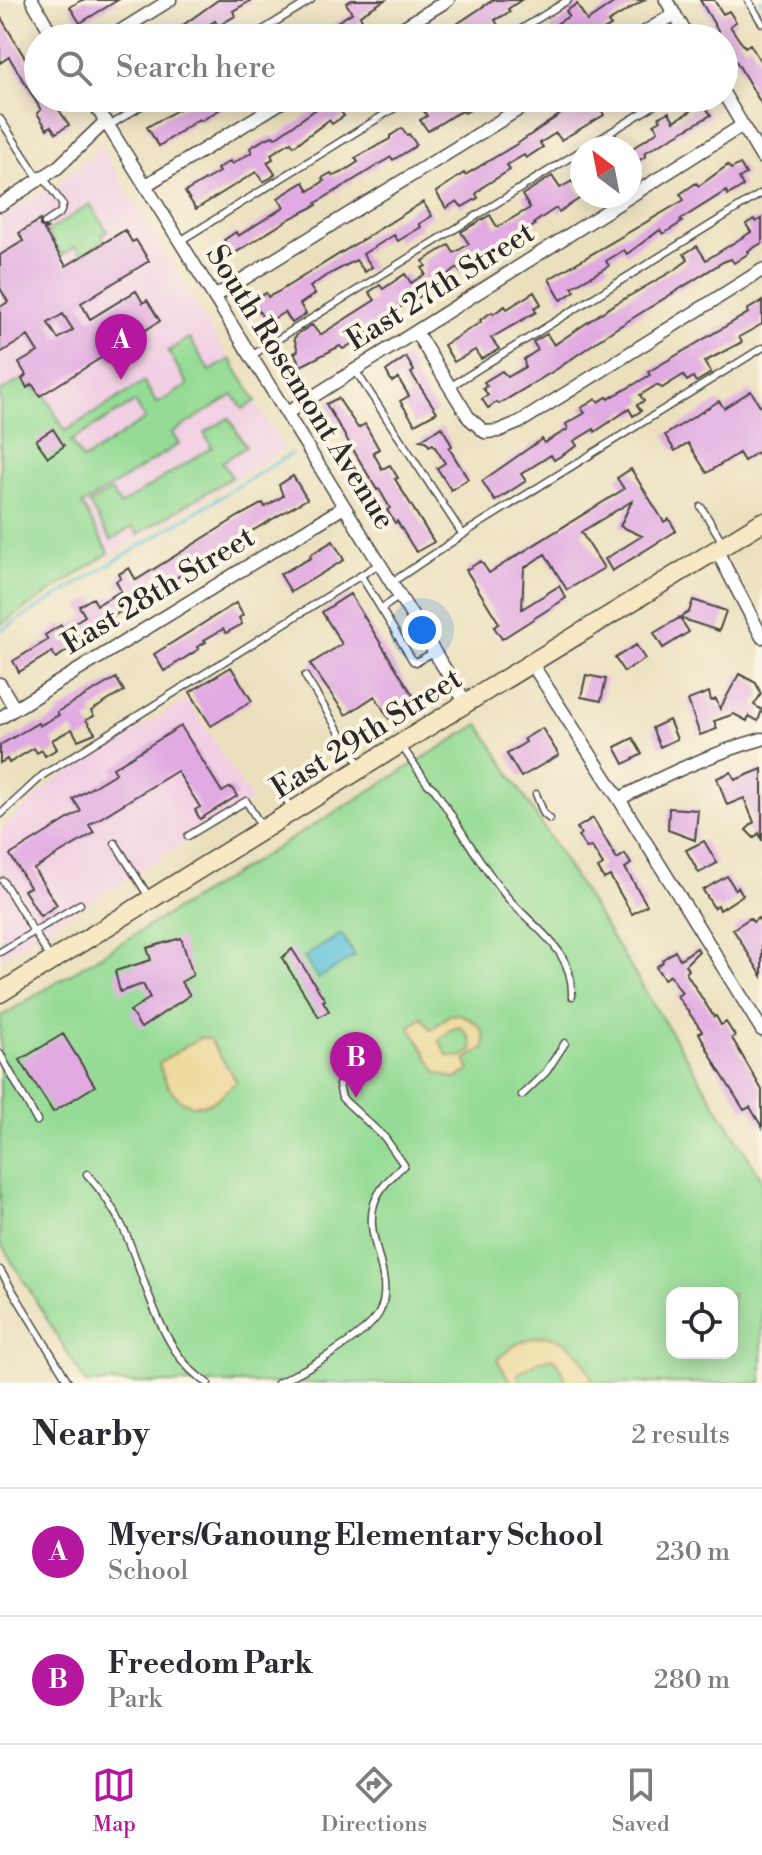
<!DOCTYPE html>
<html lang="en">
<head>
<meta charset="utf-8">
<style>
  body { margin:0; font-family:"Libre Bodoni",serif; background:#f2f2f3; color:#2b2b33 }
  .controls { position:absolute; right:24px; bottom:24px; display:grid; overflow:hidden; border-radius:16px; box-shadow:0 4px 20px #0003 }
  .controls button { width:72px; height:72px; display:grid; place-items:center; padding:0; border:0; border-bottom:2px solid #e1e1e2; background:#fff; color:#2b2b33; font:40px sans-serif }
  .compass { position:absolute; left:570px; top:136px; width:72px; height:72px; border-radius:50%; background:#fff; box-shadow:0 4px 20px #0003; rotate:328deg }
  .you { position:absolute; left:422px; top:630px; width:28px; height:28px; margin:-20px; border:6px solid #fff; border-radius:50%; background:#1a73e8; box-shadow:0 0 0 12px #1a73e833 }
  .badge { display:grid; place-items:center; width:52px; height:52px; border-radius:50%; background:#b5179e; color:#fff; font-size:26px; font-weight:700 }
  .pin { position:absolute; translate:-50% -66px; filter:drop-shadow(0 2px 4px #0008) }
  .pin::after { content:''; position:absolute; top:42px; width:28px; height:24px; background:inherit; clip-path:polygon(0 0,100% 0,50% 100%) }
  .list { margin:0; padding:0; list-style:none }
  h2 { display:flex; justify-content:space-between; align-items:center; height:104px; margin:0; padding:0 32px; font-size:34px }
  h2 small { font-size:26px; font-weight:400; color:#7c7c81 }
  .list li { display:grid; grid-template-columns:52px 1fr auto; gap:24px; align-items:center; box-sizing:border-box; height:128px; padding:0 32px; border-top:2px solid #e1e1e2 }
  .list b { display:block; font-size:30px; white-space:nowrap }
  .list p { margin:0; font-size:26px; white-space:nowrap; color:#7c7c81 }
  .list em { font-size:26px; font-style:normal; color:#7c7c81 }
  .icon { flex:none; width:44px; height:44px; fill:none; stroke:currentColor; stroke-width:2; stroke-linecap:round; stroke-linejoin:round }
  .map { position:relative; flex:none; width:762px; height:1383px; overflow:hidden }
  .search { position:absolute; background:#fff; box-shadow:0 4px 20px #0003; left:24px; right:24px; top:24px; height:88px; display:flex; align-items:center; gap:20px; box-sizing:border-box; padding:0 28px; border-radius:44px; color:#7c7c81; font-size:30px }
  .sheet { height:360px; background:#fff }
  nav { display:flex; justify-content:space-around; align-items:center; box-sizing:border-box; height:112px; border-top:2px solid #e1e1e2; background:#fff; font-size:22px; color:#7c7c81 }
  nav a { display:grid; justify-items:center; gap:4px }
  nav .on { color:#b5179e }
  .map>svg:first-child { display:block }
  .built { fill:#f1d0e3 }
  .green { fill:#95db95; stroke:#608360; stroke-width:2; fill-rule:evenodd }
  .sand { fill:#eeda9e; stroke:#8c8264; stroke-width:2; fill-rule:evenodd }
  .water { fill:#5cc1da; stroke:#447682; stroke-width:2 }
  .lines { fill:none; stroke-linecap:round; stroke-linejoin:round }
  .stream { stroke:#5cc1da; stroke-width:3 }
  .building { fill:#e1aae2; fill-rule:evenodd }
  .lane-casing { stroke:#484641; stroke-width:9 }
  .street-casing { stroke:#484641; stroke-width:15 }
  .secondary-casing { stroke:#484641; stroke-width:21 }
  .lane { stroke:#fff; stroke-width:6 }
  .street { stroke:#fff; stroke-width:12 }
  .secondary { stroke:#f8e8c3; stroke-width:18 }
  .labels { text-anchor:middle; stroke-width:8; stroke-linejoin:round; paint-order:stroke }
  .street-label { font-size:30px; fill:#2b2b2b; stroke:#fcf5e5 }
</style>
</head>
<body>
<div class="map">
<svg width="762" height="1383" viewBox="0 0 762 1383">
  <rect width="100%" height="100%" fill="#fcf5e5"/>
  <filter id="ink" filterUnits="userSpaceOnUse"><feTurbulence type="fractalNoise" baseFrequency=".0125" numOctaves="2"/><feDisplacementMap in="SourceGraphic" scale="16" xChannelSelector="R" yChannelSelector="G"/><feConvolveMatrix kernelMatrix="1 2 1 2 8 2 1 2 1" color-interpolation-filters="sRGB"/></filter>
  <filter id="wash" filterUnits="userSpaceOnUse"><feTurbulence type="fractalNoise" baseFrequency=".006" numOctaves="4" result="noise"/><feDisplacementMap in="SourceGraphic" scale="32" xChannelSelector="R" yChannelSelector="G"/><feGaussianBlur stdDeviation="1.8" result="paint"/><feColorMatrix in="noise" values="0 0 0 0 0 0 0 0 0 0 0 0 0 0 0 0 0 1.4 0 .05"/><feComposite in="paint" operator="in"/></filter>
  <g filter="url(#wash)">
    <rect width="100%" height="100%" fill="#ebe0be"/>
    <path class="built" d="M100,146L284,450L0,622V218L59,183Z
      M187,700L251,798L244,806L0,958V830L56,780Z"/>
    <path class="green" d="M90,204L107,231L102,234L105,240L82,255L76,246L62,255L47,232Z
      M189,338L210,371L230,359L256,401L243,409L233,395L172,433L179,444L82,505L109,553L0,625V392L22,379L27,387L32,384L39,395L44,393L65,431L144,382L157,404L188,385L168,351ZM135,402L145,419L83,460L71,441Z
      M229,418L246,447L222,462L232,477L138,534L132,527L111,540L89,504L111,491L120,505L212,447L204,433Z
      M479,724L762,1179V1383H86L0,1242V1017ZM672,1293H732V1353H672Z"/>
    <path class="sand" d="M459,1014C474,1020 488,1029 484,1048L465,1060L470,1070L456,1079L437,1073L410,1027L422,1017L431,1030L449,1015ZM461,1027L468,1035L473,1048C467,1058 457,1058 447,1055L439,1040L452,1029Z
      M201,1037L209,1039L237,1082C227,1088 222,1097 211,1102C182,1115 165,1087 159,1063Z
      M549,1336C574,1342 583,1358 593,1381L567,1383L557,1362L551,1358L539,1361L518,1374L520,1383H512L497,1360C513,1344 526,1337 549,1336Z"/>
    <path class="water" d="M341,934L355,956L318,979L304,957Z"/>
    <g class="lines">
      <path class="stream" d="M761,0L762,2
        M0,631L291,454"/>
    </g>
    <g id="blocks">
      <path class="building" d="M82,0H118L80,23L70,7Z
        M218,0H252L233,11L235,16L218,26L215,21L196,33L199,38H165Z
        M352,0H385L360,15L362,20L337,38H310L352,13L346,3Z
        M493,0H521L508,9L510,12L495,20L503,34L501,36L491,38L485,28L470,38H436Z
        M618,0H644L608,22L611,26L589,38H557L550,28L569,16L566,11L577,4L587,21Z
        M700,0H714L723,14L729,11L736,22L730,26L740,41L745,47L750,44L762,64V105Z
        M0,16L38,80V98H51L69,125L56,133L51,126L47,129L37,113L41,110L9,57L0,63Z
        M199,98H238L201,121L199,119L159,146L147,127Z
        M332,98H359L340,110L344,116L332,124L329,120L294,146L291,142L271,154L273,159L267,162L275,174L272,177L263,182L256,172L196,209L185,192L219,172L217,169L230,161L232,164L252,152L250,148L265,139L273,136L275,138Z
        M443,98H475L479,104L465,113L463,111L454,115L428,131L420,120L427,116L422,108Z
        M595,98H602L608,107L602,111L604,115L561,140L556,133L540,143L543,147L526,158L524,155L507,165L510,170L484,186L476,194L478,198L462,207L457,201L446,208L436,192L464,173L465,175L517,144L571,107L573,110Z
        M699,99L711,115L644,153L646,156L630,166V150L658,131L654,124L661,120L659,117L669,112L674,121L691,111L688,105Z
        M402,128L407,135L409,134L416,144L414,147L393,160L391,157L316,203L317,205L291,218L227,258L221,248L227,244L224,240L236,232L238,236L284,207L278,198L304,182L309,191L324,181L322,178L331,173L333,176L341,173L358,162L355,158L390,139V136Z
        M740,164L746,174L739,178L743,186L728,195L726,191L680,220L682,222L663,234L660,230L627,254L624,250L606,261L609,266L572,287L575,291L561,300L549,279L684,200L680,194L696,183L699,186L728,165L731,169Z
        M552,176L560,188L572,181L582,197L559,212L556,208L534,223L535,225L516,238L518,240L507,247L504,243L483,256L485,260L473,268L471,265L460,272L458,268L434,283L437,287L385,316L387,320L352,341L353,343L343,349L340,346L301,366L294,353L298,351L294,338L299,333L312,325L320,335L375,300L369,292L380,285L383,289L405,274L411,283L425,274L422,268L426,266L423,261L449,245L454,253L469,244L461,232L490,215L497,227L530,208L522,195Z
        M423,202L432,216L419,224L421,227L398,241L394,235L363,254L372,267L365,272L356,260L324,277L310,287L315,294L300,304L306,314L292,323L285,312L266,323L253,301L266,293L268,297L278,292Z
        M762,218V243L748,251L749,253L734,263L731,259L723,262L612,331L557,369L499,404L497,402L488,408L482,399L488,395L483,388L487,386L484,382L502,371L508,377L525,367L524,359L538,350L533,342L547,334L554,345L610,307L676,269L688,260L684,254L697,246L706,260L751,232L746,224L754,219L756,222Z
        M40,220V226L47,229L44,230L66,266L125,230L132,242L136,240L149,261L81,303L90,319L136,291L143,303L147,300L160,321L40,396L32,384L27,388L22,379L26,375L19,363L38,352L28,336L0,353V307L8,302L0,288V255L23,241L19,233ZM63,314L73,330L58,339L48,323Z
        M534,292L541,304L534,308L536,312L491,338L499,349L481,359L475,350L454,362L444,345L481,322L480,320L492,312L493,314L505,306L507,309Z
        M762,301V324L739,337L742,342L704,362L711,373L696,382L693,377L687,381L683,375L662,388L657,385L640,395L644,401L637,405L641,411L633,416L629,409L595,432L594,429L574,441L577,446L554,460L551,455L521,474L526,481L495,501L482,481L542,439L544,443L568,429L566,424L585,413L581,408L596,399L598,402L607,397L608,399L633,385L650,375L648,372L748,313L747,310Z
        M406,357L414,371L411,373L437,412L415,424L400,401L409,396L398,378L392,382L386,371Z
        M751,391L762,409V449L744,461L739,453L707,473L688,443L675,451L665,435L719,401L724,408Z
        M338,398L358,428L365,424L379,449L373,452L382,469L390,465L398,478L395,479L434,542L416,552L397,521L395,523L387,510L390,508L379,489L377,490L326,404Z
        M442,427L452,446L449,448L468,479L451,490L437,468L445,463L433,444L429,446L426,441L420,440Z
        M53,429L64,446L48,457L36,440Z
        M631,469L664,522L669,519L676,531L612,571L605,559L642,536L620,526L632,501L581,532L604,568L567,590L545,554L524,568L522,609L559,586L566,598L502,639L494,627L499,623L466,570L481,561L489,573L624,489L617,478Z
        M293,476L307,499L240,538L241,541L228,548L227,546L212,555L214,559L197,569L185,572L172,581V584L150,593L109,619L110,620L77,637L80,642L56,658L52,652L19,672L13,661L48,640L45,635L61,625L64,629L85,616L79,606L93,598L97,605L121,591L116,581L121,578L119,574L129,568L136,580L239,516L263,503L265,507L283,496L279,485Z
        M333,541L344,560L291,592L280,574L311,558L310,555Z
        M350,594L417,702L389,719L375,696L346,715L310,664L342,644L322,612Z
        M693,600L726,611L719,631L680,618L689,632L663,648L654,633L689,612Z
        M236,603L243,615L239,618L242,624L226,633L223,629L204,640L206,642L197,647L199,649L164,671L154,654Z
        M636,645L645,659L624,672L615,658Z
        M231,667L252,701L211,726L190,692Z
        M739,674L756,683L761,694L754,705L762,710L758,721L749,716L747,721L734,714L714,721L717,729L700,735L688,700L709,692L711,701L716,699L720,709Z
        M586,675L606,679L601,701L581,697Z
        M116,678L124,691L91,711L94,716L86,720L95,733L78,740L72,729L52,740L57,749L45,756L42,750L37,753L34,748L9,763L7,759L0,763V745L38,723L39,726L59,715L57,712Z
        M669,720L677,739L660,747L652,728Z
        M181,726L222,792L231,787L237,796L200,819L195,810L200,807L177,771L89,825L94,833L34,869L57,905L40,916L24,890L30,887L10,855L81,811L73,799L116,773L113,768Z
        M542,728L559,755L521,777L507,754L526,742L524,739Z
        M633,738L642,754L624,764L615,747Z
        M762,769V841L759,833L754,838L746,830L754,822L744,798L727,805L717,778L731,772L735,780Z
        M669,808L698,810L695,840L668,830Z
        M593,818L617,859L625,854L631,864L625,868L647,905L632,914L610,876L604,879L598,868L603,865L592,847L586,848L578,836L581,834L577,828Z
        M704,841L717,863L699,873L686,850Z
        M727,876L735,889L738,887L743,895L720,910L718,905L714,908L703,890Z
        M750,918L753,922L758,918L762,924V976L733,929Z
        M181,938L193,975L181,982L190,995L141,1028L130,1011L150,998L143,984L120,992L115,971L151,960L147,948Z
        M697,948L699,951L685,965L689,970L686,973L714,1017L716,1016L721,1025L726,1022L735,1036L732,1038L762,1090V1127L750,1107L744,1110L717,1067L699,1033L702,1031L677,996L682,993L670,975L664,979L656,967L663,962L662,960L675,951L680,959Z
        M292,949L325,1000L323,1001L329,1011L319,1017L282,958Z
        M63,1034L95,1086L53,1112L20,1060Z"/>
    </g>
  </g>
  <g filter="url(#ink)">
    <use href="#blocks" fill-opacity="0" stroke="#484641" stroke-width="2"/>
    <g class="lines">
      <g class="lane-casing">
        <path id="lane" d="M748,0L762,23
          M250,38L311,0
          M507,38L568,0
          M0,119L39,179
          M109,126L154,98
          M585,148L666,98
          M43,177L63,205L60,213L45,223
          M180,241L411,98
          M251,356L582,150
          M355,370L463,535
          M451,386L762,193
          M701,507L722,541
          M361,576L413,661L416,662L434,652
          M391,583L471,529L762,348
          M381,609L400,596
          M305,676L360,765
          M401,745L427,783L435,790C458,824 480,865 507,897C533,928 574,949 572,996
          M277,785L292,809
          M536,794L544,814L550,819
          M0,815L43,775L379,564
          M188,836L246,801L263,829
          M115,843L149,897
          M3,881L50,958
          M0,952L80,904
          M0,1054L37,1121
          M522,1095L546,1072L565,1043
          M87,1174C103,1192 115,1210 125,1232C145,1277 162,1358 208,1383
          M0,1270L69,1383
          M278,1383C303,1371 367,1336 379,1313C397,1278 363,1240 374,1204C379,1188 392,1176 404,1165L385,1138L342,1098L339,1085L356,1068"/>
      </g>
      <g class="street-casing">
        <path id="street" d="M32,0L54,38
          M666,0L689,38
          M109,38L170,0
          M386,38L448,0
          M635,38L675,14
          M724,94L762,158
          M91,98L466,703
          M146,185L288,98
          M0,205L57,168L106,121
          M214,297L537,98
          M416,332L469,418L485,432
          M287,413L743,125
          M485,432L498,431L520,422L762,270
          M717,551L762,637
          M532,664L619,799L762,1030
          M0,684L15,709
          M0,718L344,507
          M619,799C666,775 712,753 762,739"/>
      </g>
      <g class="secondary-casing">
        <path id="secondary" d="M0,993L466,703L762,522"/>
      </g>
      <use href="#lane" class="lane"/>
      <use href="#street" class="street"/>
      <use href="#secondary" class="secondary"/>
    </g>
  </g>
  <g class="labels">
    <g class="street-label">
      <text transform="translate(440 286) rotate(-32)" y="10">East 27th Street</text>
      <text transform="translate(301 387) rotate(58)" y="10">South Rosemont Avenue</text>
      <text transform="translate(158 590) rotate(-31)" y="10">East 28th Street</text>
      <text transform="translate(366 733) rotate(-32)" y="10">East 29th Street</text>
    </g>
  </g>
</svg>
<div class="controls">
<button><svg class="icon" aria-label="locate" viewBox="0 0 24 24"><circle cx="12" cy="12" r="6"/><path d="M12 2v4M12 18v4M2 12h4M18 12h4"/></svg></button>
</div>
<svg class="compass" viewBox="-18 -18 36 36"><path d="M0-13l5 13h-10z" fill="#e53935"/><path d="M0 13l5-13h-10z" fill="#7c7c81"/></svg>
<div class="you"></div>
<div class="pin badge" style="left:121px;top:380px">A</div>
<div class="pin badge" style="left:356px;top:1098px">B</div>
<div class="search"><svg class="icon" aria-label="search" viewBox="0 0 24 24"><circle cx="10" cy="10" r="6"/><path d="M15 15l6 6"/></svg>Search here</div>
</div>
<section class="sheet">
<h2>Nearby<small>2 results</small></h2>
<ul class="list">
<li><span class="badge">A</span><div><b>Myers/Ganoung Elementary School</b><p>School</p></div><em>230 m</em></li>
<li><span class="badge">B</span><div><b>Freedom Park</b><p>Park</p></div><em>280 m</em></li>
</ul>
</section>
<nav>
<a class="on"><svg class="icon" aria-label="map" viewBox="0 0 24 24"><path d="M3 6l6-2 6 2 6-2v14l-6 2-6-2-6 2zM9 4v14M15 6v14"/></svg>Map</a>
<a><svg class="icon" aria-label="directions" viewBox="0 0 24 24"><path d="M12 3l9 9-9 9-9-9zM9 14v-3h6M13 9l2 2-2 2"/></svg>Directions</a>
<a><svg class="icon" aria-label="saved" viewBox="0 0 24 24"><path d="M7 4h10v16l-5-4-5 4z"/></svg>Saved</a>
</nav>
</body>
</html>
